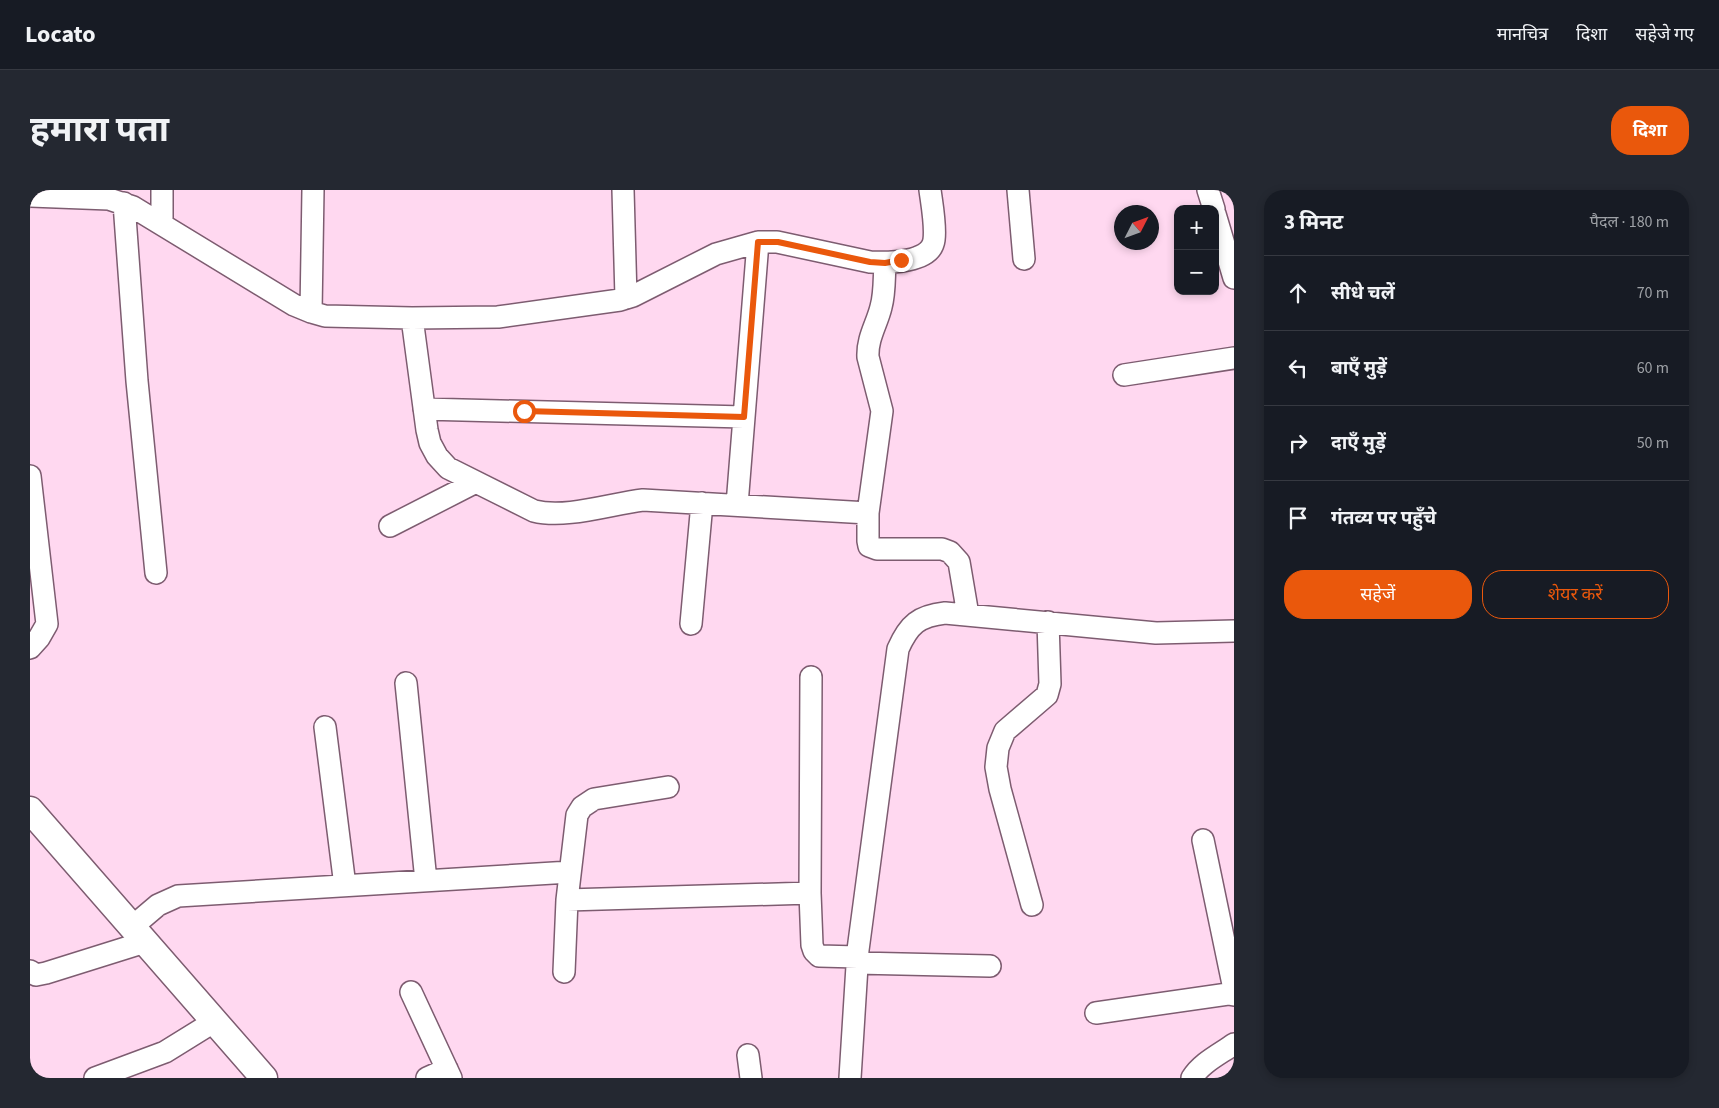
<!DOCTYPE html>
<html lang="hi">
<head>
<meta charset="utf-8">
<style>
  body { margin:0; font-family:"Source Sans 3","Noto Sans Devanagari",sans-serif; background:#242831; color:#f1f3f6 }
  .controls { position:absolute; right:15px; top:15px; display:grid; overflow:hidden; border-radius:10px; box-shadow:0 2px 8px #0003 }
  .controls button { width:45px; height:45px; display:grid; place-items:center; padding:0; border:0; border-bottom:1px solid #363941; background:#171b24; color:#f1f3f6; font:25px sans-serif }
  .compass { position:absolute; left:1084px; top:15px; width:45px; height:45px; border-radius:50%; background:#171b24; box-shadow:0 2px 8px #0003; rotate:48deg }
  .stop { position:absolute; width:15px; height:15px; margin:-11px; border:4px solid #ea580c; border-radius:50%; background:#fff }
  .stop.end { background:#ea580c; border-color:#fff; box-shadow:0 1px 5px #0008 }
  .list { margin:0; padding:0; list-style:none }
  h2 { display:flex; justify-content:space-between; align-items:center; height:65px; margin:0; padding:0 20px; font-size:21px }
  h2 small { font-size:16px; font-weight:400; color:#9ea1a6 }
  .list li { display:grid; grid-template-columns:32px 1fr auto; gap:15px; align-items:center; box-sizing:border-box; height:75px; padding:0 20px; border-top:1px solid #363941 }
  .list b { display:block; font-size:19px; white-space:nowrap }
  .list em { font-size:16px; font-style:normal; color:#9ea1a6 }
  .actions { display:flex; gap:10px; padding:15px 20px }
  .actions a { flex:1; padding:11px 0; border:1px solid #ea580c; border-radius:20px; text-align:center; font-size:18px; color:#ea580c }
  .actions .main { background:#ea580c; color:#fff }
  .icon { flex:none; width:28px; height:28px; fill:none; stroke:currentColor; stroke-width:2; stroke-linecap:round; stroke-linejoin:round }
  .map { position:relative; flex:none; width:1204px; height:888px; overflow:hidden; border-radius:20px }
  header { display:flex; align-items:center; gap:30px; box-sizing:border-box; height:70px; padding:0 25px; background:#171b24; border-bottom:1px solid #363941 }
  header strong { font-size:24px }
  nav { display:flex; gap:28px; margin-inline-start:auto; font-size:18px }
  .intro { display:flex; align-items:center; justify-content:space-between; box-sizing:border-box; height:120px; padding:0 30px }
  h1 { margin:0; font-size:35px }
  .button { padding:12px 22px; border-radius:20px; background:#ea580c; color:#fff; font-size:18px; font-weight:700 }
  main { display:flex; gap:30px; padding:0 30px }
  aside { flex:1; background:#171b24; border-radius:20px; box-shadow:0 2px 8px #0003 }
  .map>svg:first-child { display:block }
  .lines { fill:none; stroke-linecap:round; stroke-linejoin:round }
  .minor-casing { stroke:#7d5c70; stroke-width:24 }
  .major-casing { stroke:#7d5c70; stroke-width:29 }
  .minor { stroke:#fff; stroke-width:21 }
  .major { stroke:#fff; stroke-width:26 }
  .route { stroke:#ea580c; stroke-width:6 }
</style>
</head>
<body>
<header>
<strong>Locato</strong>
<nav><a>मानचित्र</a><a>दिशा</a><a>सहेजे गए</a></nav>
</header>
<div class="intro"><h1>हमारा पता</h1><a class="button">दिशा</a></div>
<main>
<div class="map">
<svg width="1204" height="888" viewBox="0 0 1204 888">
  <rect width="100%" height="100%" fill="#ffd8f0"/>
  <g class="lines">
    <g class="minor-casing">
      <path id="minor" d="M593,0L596,108
        M988,0L994,69
        M1178,0L1184,19
        M0,6L79,9L103,17L264,115L281,122L295,126L382,128L468,127L590,110L603,106L686,64L728,52H747L840,72C858,73 901,73 904,50C906,36 902,15 900,0
        M94,13L107,191L126,383
        M1185,24L1204,88
        M132,34V0
        M855,73C854,87 855,103 851,117C847,134 837,148 838,167L852,221L838,323V351L839,356L847,359H912L920,362L929,372L938,425
        M281,122L283,0
        M382,128L397,240L400,253L407,266L418,278L504,321C536,329 580,314 613,310L838,323
        M1094,185L1204,168
        M394,219L714,227
        M0,286L17,434L9,448L0,458
        M707,315L728,52
        M360,336L446,292
        M661,434L672,313
        M781,487L780,703L782,755L784,761L789,766L828,767
        M376,493L396,691
        M295,537L315,696
        M1173,650L1204,799
        M537,710L780,703
        M1002,715L970,599L966,577L968,558L975,541L1017,505L1020,494L1018,432
        M102,737L128,715L148,706L540,682
        M827,773L960,776
        M0,781L6,785L16,783L115,752
        M534,782L537,710L547,625L552,617L564,609L638,597
        M381,802L421,888
        M1066,823L1198,804L1204,805
        M718,865L721,888
        M65,888L135,862L185,831
        M397,888L417,879
        M820,888L828,760L868,459C879,434 889,426 915,423L1126,443L1204,441
        M1162,888C1171,873 1190,864 1204,854"/>
    </g>
    <g class="major-casing">
      <path id="major" d="M0,620L234,888"/>
    </g>
    <use href="#minor" class="minor"/>
    <use href="#major" class="major"/>
  </g>
  <g class="lines">
    <path class="route" d="M494,221L714,227L728,52H748L840,72L855,73L871,70"/>
  </g>
</svg>
<div class="controls">
<button>+</button>
<button>−</button>
</div>
<svg class="compass" viewBox="-18 -18 36 36"><path d="M0-13l5 13h-10z" fill="#e53935"/><path d="M0 13l5-13h-10z" fill="#9ea1a6"/></svg>
<div class="stop" style="left:494px;top:221px"></div>
<div class="stop end" style="left:871px;top:70px"></div>
</div>
<aside>
<h2>3 मिनट<small>पैदल · 180 m</small></h2>
<ul class="list">
<li><svg class="icon" aria-label="ahead" viewBox="0 0 24 24"><path d="M12 20V5M6 11l6-6 6 6"/></svg><div><b>सीधे चलें</b></div><em>70 m</em></li>
<li><svg class="icon" aria-label="left" viewBox="0 0 24 24"><path d="M17 20v-9H6M10 6l-5 5 5 5"/></svg><div><b>बाएँ मुड़ें</b></div><em>60 m</em></li>
<li><svg class="icon" aria-label="right" viewBox="0 0 24 24"><path d="M7 20v-9h11M14 6l5 5-5 5"/></svg><div><b>दाएँ मुड़ें</b></div><em>50 m</em></li>
<li><svg class="icon" aria-label="arrive" viewBox="0 0 24 24"><path d="M6 21V4h12l-3 4 3 4H6"/></svg><div><b>गंतव्य पर पहुँचे</b></div></li>
</ul>
<div class="actions"><a class="main">सहेजें</a><a>शेयर करें</a></div>
</aside>
</main>
</body>
</html>
